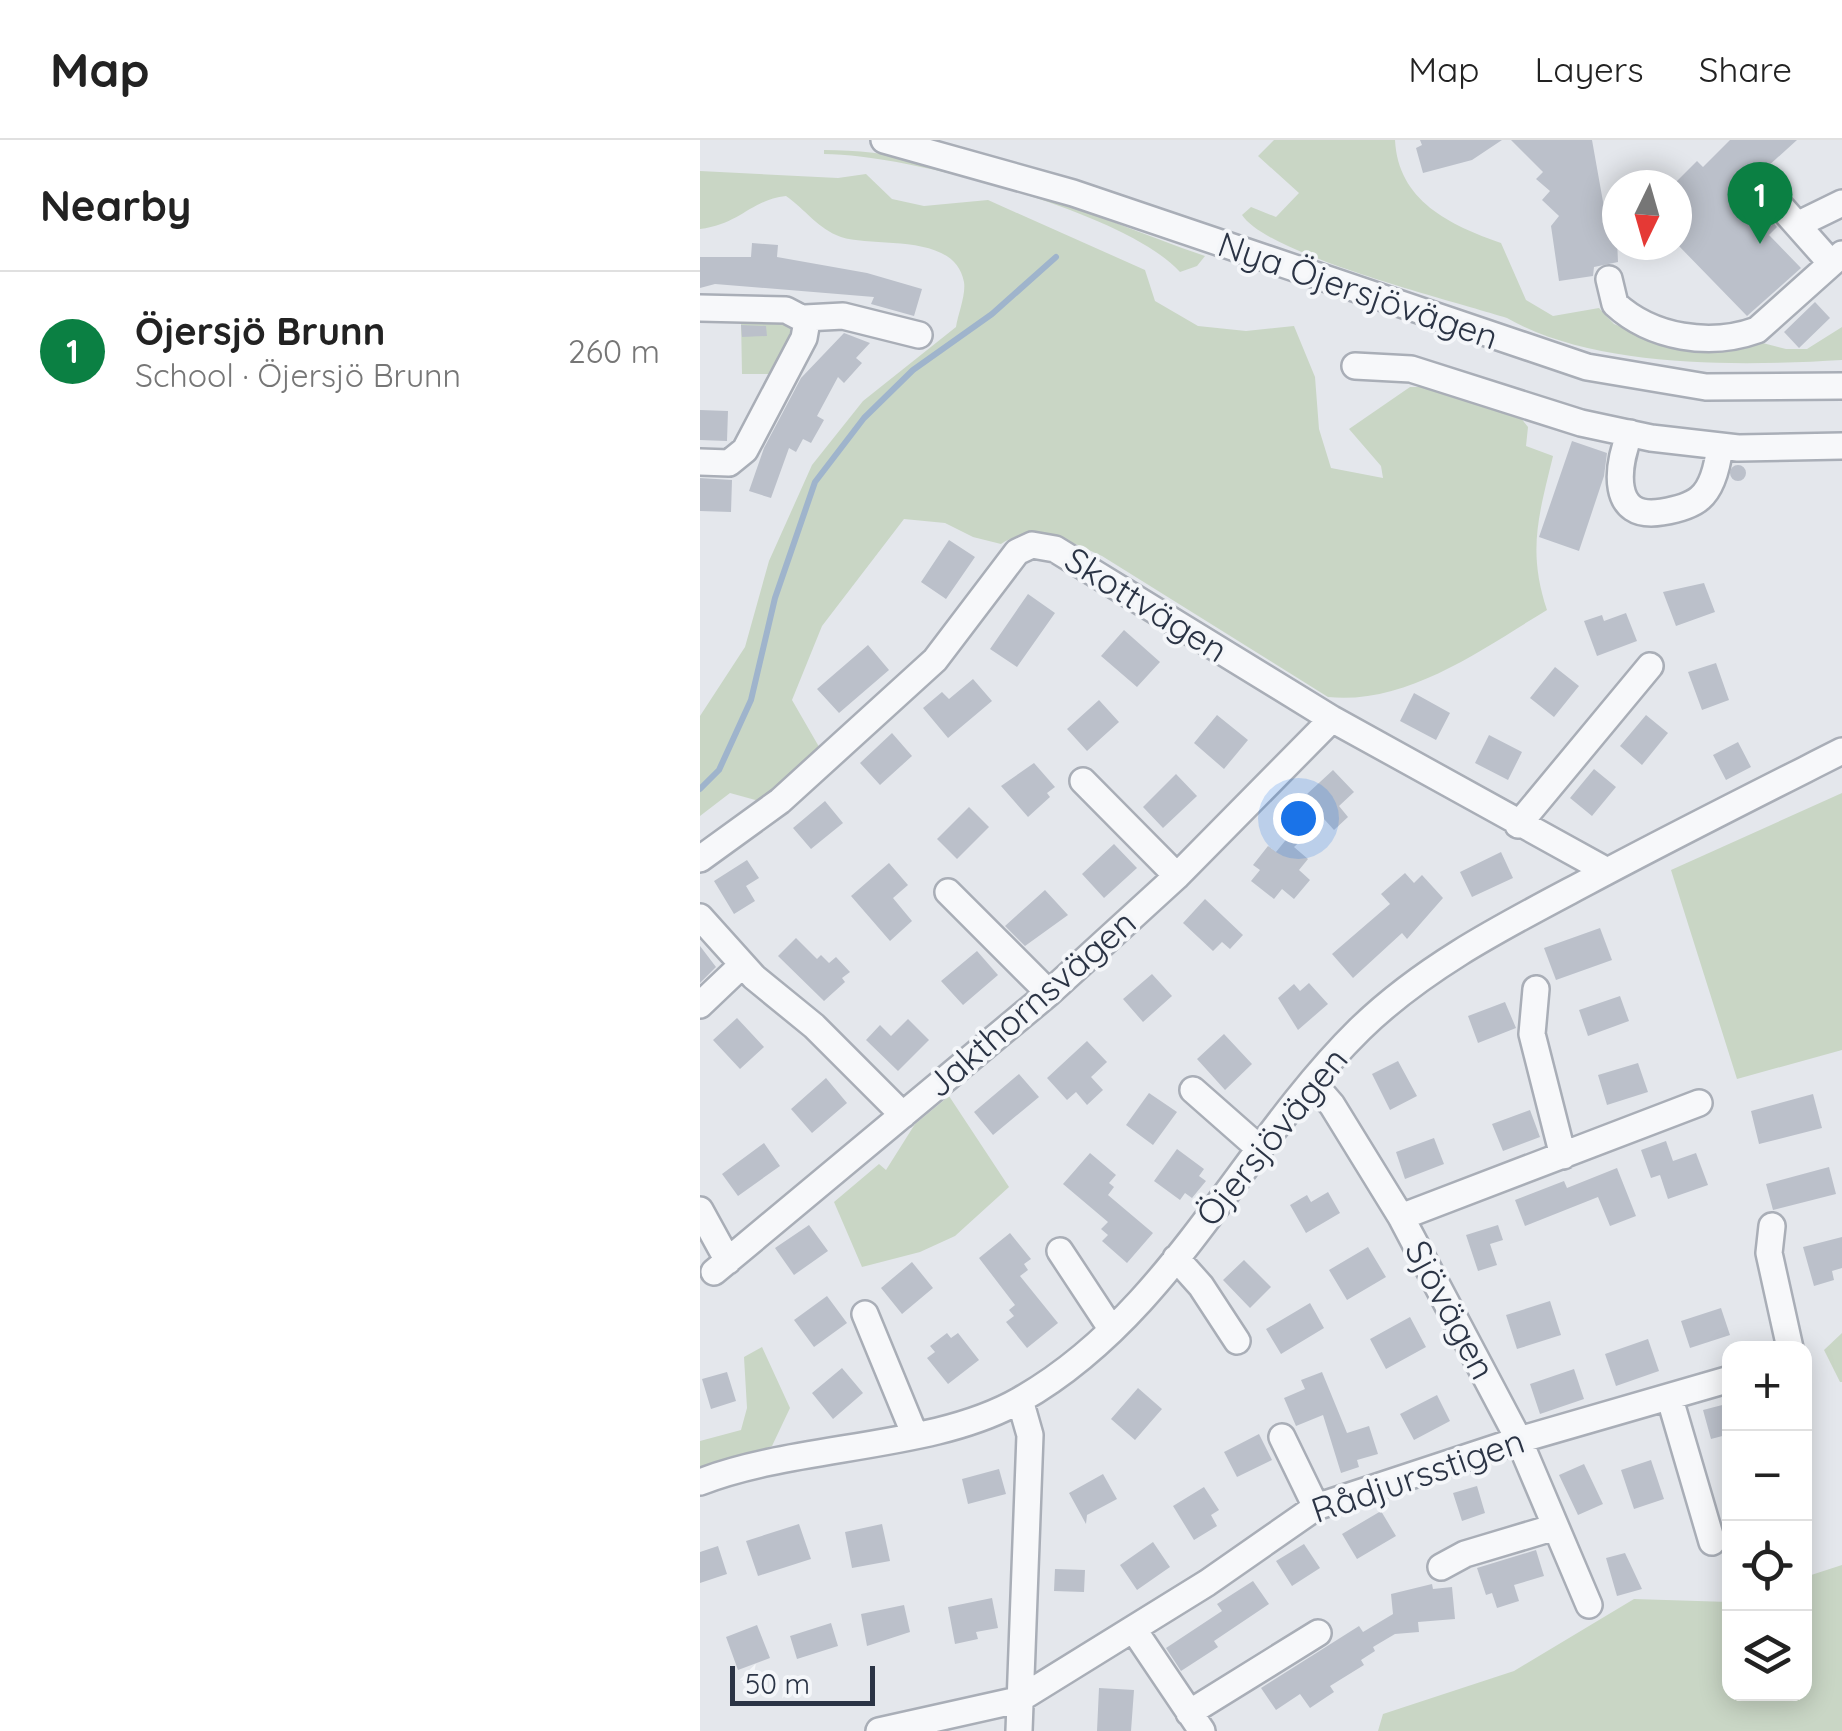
<!DOCTYPE html>
<html lang="en">
<head>
<meta charset="utf-8">
<style>
  body { margin:0; font-family:Quicksand,sans-serif; background:#f2f2f2; color:#222 }
  .controls { position:absolute; right:30px; bottom:30px; display:grid; overflow:hidden; border-radius:20px; box-shadow:0 5px 25px #0003 }
  .controls button { width:90px; height:90px; display:grid; place-items:center; padding:0; border:0; border-bottom:2px solid #e0e0e0; background:#fff; color:#222; font:50px sans-serif }
  .compass { position:absolute; left:902px; top:30px; width:90px; height:90px; border-radius:50%; background:#fff; box-shadow:0 5px 25px #0003; rotate:185deg }
  .scale { position:absolute; left:30px; bottom:25px; width:145px; box-sizing:border-box; padding-left:10px; border:5px solid #2b3445; border-top:0; font-size:28px; line-height:35px; white-space:nowrap; color:#2b3445; -webkit-text-stroke:8px #f4f6f9; paint-order:stroke }
  .you { position:absolute; left:598px; top:678px; width:35px; height:35px; margin:-25px; border:8px solid #fff; border-radius:50%; background:#1a73e8; box-shadow:0 0 0 15px #1a73e833 }
  .badge { display:grid; place-items:center; width:65px; height:65px; border-radius:50%; background:#0b8043; color:#fff; font-size:32px; font-weight:700 }
  .pin { position:absolute; translate:-50% -82px; filter:drop-shadow(0 2px 5px #0008) }
  .pin::after { content:''; position:absolute; top:52px; width:35px; height:30px; background:inherit; clip-path:polygon(0 0,100% 0,50% 100%) }
  .list { margin:0; padding:0; list-style:none }
  h2 { display:flex; justify-content:space-between; align-items:center; height:130px; margin:0; padding:0 40px; font-size:42px }
  h2 small { font-size:32px; font-weight:400; color:#767676 }
  .list li { display:grid; grid-template-columns:65px 1fr auto; gap:30px; align-items:center; box-sizing:border-box; height:160px; padding:0 40px; border-top:2px solid #e0e0e0 }
  .list b { display:block; font-size:38px; white-space:nowrap }
  .list p { margin:0; font-size:32px; white-space:nowrap; color:#767676 }
  .list em { font-size:32px; font-style:normal; color:#767676 }
  .icon { flex:none; width:55px; height:55px; fill:none; stroke:currentColor; stroke-width:2; stroke-linecap:round; stroke-linejoin:round }
  .map { position:relative; flex:none; width:1142px; height:1591px; overflow:hidden }
  header { display:flex; align-items:center; gap:60px; box-sizing:border-box; height:140px; padding:0 50px; background:#fff; border-bottom:2px solid #e0e0e0 }
  header strong { font-size:48px }
  nav { display:flex; gap:55px; margin-inline-start:auto; font-size:35px }
  main { display:flex }
  aside { flex:1; background:#fff }
  .map>svg:first-child { display:block }
  .green { fill:#c9d6c5 }
  .lines { fill:none; stroke-linecap:round; stroke-linejoin:round }
  .stream { stroke:#9fb4cc; stroke-width:6 }
  .building { fill:#bbc0ca }
  .minor-casing { stroke:#a9aeb7; stroke-width:30 }
  .minor { stroke:#f7f8fa; stroke-width:25 }
  .labels { text-anchor:middle; stroke-width:8; stroke-linejoin:round; paint-order:stroke }
  .street-label { font-size:35px; fill:#2b3445; stroke:#f4f6f9 }
</style>
</head>
<body>
<header>
<strong>Map</strong>
<nav><a>Map</a><a>Layers</a><a>Share</a></nav>
</header>
<main>
<aside>
<h2>Nearby<small></small></h2>
<ul class="list">
<li><span class="badge">1</span><div><b>Öjersjö Brunn</b><p>School · Öjersjö Brunn</p></div><em>260 m</em></li>
</ul>
</aside>
<div class="map">
<svg width="1142" height="1591" viewBox="0 0 1142 1591">
  <rect width="100%" height="100%" fill="#e4e7ec"/>
  <path class="green" d="M574,0H695C698,61 750,85 801,103L826,160L853,176L899,168L914,184L944,196L1059,202L1086,209H1107L1142,187V220C1042,226 896,229 807,178C754,161 568,115 542,75L551,67L576,77L599,53L558,16Z
    M124,10C254,10 384,74 505,116L497,126L480,132C426,72 206,14 124,14Z
    M0,31L138,38L166,34L192,59L224,66L288,60L445,130L455,161L498,186L546,191L594,186L615,237L619,289L631,328L683,338L681,326L649,289L710,247H726L820,277L828,287L826,306L853,316C839,375 827,410 847,470C782,509 707,565 628,557L402,416C369,401 334,382 301,404L273,397L245,383L204,379L122,486L92,560L122,612L59,661L30,653L0,676V576L45,507L69,421L112,325L163,261L256,187C258,174 266,155 264,142C255,92 175,108 141,97C118,89 105,69 86,56C50,60 41,84 0,89Z
    M66,178L90,184L92,204L74,234H42L41,179Z
    M1142,653V910L1037,939L971,730Z
    M249,956L309,1047L255,1096L220,1112L162,1127L134,1062L179,1024L186,1030L215,984Z
    M1142,1193V1242H1140L1124,1210Z
    M62,1207L90,1268L72,1306L0,1332V1301L41,1290L47,1268L44,1217Z
    M1142,1425V1591H678L683,1574L814,1531L934,1459L1029,1462L1030,1554H1104L1105,1437Z"/>
  <g class="lines">
    <path class="stream" d="M0,649L19,630L51,560L75,458L115,342L164,278L213,230L292,174L356,117"/>
  </g>
  <path class="building" d="M720,0H802L772,20L723,33L716,8L722,5Z
    M811,0H892L910,101L917,100L918,122L894,127L893,136L859,141L851,86L859,76L842,60L850,51L836,39L843,32Z
    M1030,0H1097L1066,28L1056,27L1044,39L1047,53L1077,87L1069,95L1101,128L1047,176L977,104V41L997,21L1003,27Z
    M52,103L78,105L77,117L167,133L222,149L214,176L171,164L174,157L15,144L0,148V117H51Z
    M1115,162L1130,178L1099,208L1084,192Z
    M41,185L66,186L67,196L42,197Z
    M144,193L170,203L156,218L162,223L144,243L138,237L117,276L124,280L111,303L103,299L96,312L89,308L71,358L49,351L64,308L101,238Z
    M0,270L28,271L27,301L0,300Z
    M872,301L907,313L904,336L879,411L839,397Z
    M1030 333a8 8 0 1 1 16 0a8 8 0 1 1-16 0Z
    M0,338L32,340L31,372L0,371Z
    M249,400L275,417L246,459L221,442Z
    M1004,443L1015,472L976,486L963,452Z
    M328,454L355,473L317,527L290,509Z
    M926,473L937,501L897,516L884,481L902,475L904,481Z
    M424,490L460,522L437,547L401,516Z
    M168,505L189,530L139,573L117,549Z
    M1016,523L1029,560L1002,570L988,532Z
    M855,527L879,546L854,577L830,558Z
    M273,539L292,561L248,598L223,568L242,552L249,559Z
    M714,553L750,573L736,600L700,581Z
    M399,560L419,582L387,611L367,589Z
    M517,575L548,600L524,629L494,603Z
    M946,575L968,593L942,625L920,606Z
    M192,593L212,616L180,645L160,623Z
    M789,595L822,612L808,640L775,623Z
    M1038,602L1051,627L1026,640L1013,615Z
    M334,623L355,647L347,653L350,657L328,677L301,646Z
    M894,629L916,647L892,676L870,658Z
    M633,630L654,652L639,666L648,677L634,690L624,679L594,707L608,719L599,730L610,740L594,759L582,749L574,759L551,741L560,730L553,725L568,706L576,712L602,680L596,673L612,658L607,654Z
    M476,634L497,656L463,688L443,667Z
    M125,661L143,683L111,709L93,688Z
    M269,667L289,687L257,719L237,699Z
    M414,704L437,728L404,758L382,734Z
    M801,712L813,738L772,757L760,732Z
    M47,720L59,738L46,746L55,761L34,774L14,741Z
    M189,723L208,745L193,758L212,781L190,801L151,756Z
    M705,733L714,743L722,735L743,758L707,799L702,793L653,838L632,814L690,764L681,754Z
    M345,750L368,775L325,806L305,786Z
    M505,759L543,795L530,809L522,802L513,811L483,783Z
    M900,788L912,820L856,840L844,808Z
    M96,798L117,819L121,815L129,823L136,817L150,832L142,838L145,842L124,861L78,816Z
    M0,806L16,827L0,843Z
    M277,811L298,835L263,865L241,841Z
    M452,834L472,856L443,882L423,859Z
    M609,843L628,864L598,890L578,858L594,844L600,851Z
    M920,856L929,881L888,896L879,870Z
    M805,862L816,888L778,903L768,876Z
    M37,878L64,907L40,929L13,900Z
    M208,879L229,900L198,931L166,900L180,885L191,896Z
    M524,894L552,924L525,950L497,919Z
    M387,901L407,922L391,937L403,950L387,965L376,952L367,960L347,938Z
    M698,921L717,956L690,970L672,934Z
    M938,923L948,952L907,965L898,935Z
    M319,934L339,957L293,995L274,972Z
    M126,938L147,963L112,993L91,969Z
    M449,953L477,972L453,1005L426,985Z
    M1113,954L1122,988L1059,1004L1051,971Z
    M830,970L840,997L803,1011L792,984Z
    M734,998L744,1024L705,1039L696,1012Z
    M966,1001L973,1021L996,1013L1008,1045L968,1059L960,1035L951,1038L941,1010Z
    M64,1003L80,1026L38,1056L22,1034Z
    M477,1009L504,1029L499,1036L506,1041L492,1058L485,1053L480,1060L454,1041Z
    M390,1013L416,1035L409,1043L414,1047L408,1055L453,1093L427,1123L402,1101L408,1095L401,1089L408,1082L363,1044Z
    M1129,1027L1136,1054L1073,1070L1066,1044Z
    M917,1028L936,1076L910,1086L898,1057L825,1086L815,1060L864,1041L867,1048Z
    M628,1052L640,1073L606,1093L590,1065L607,1055L611,1062Z
    M109,1085L128,1111L94,1135L75,1108Z
    M798,1085L803,1100L790,1104L797,1125L778,1131L766,1095Z
    M310,1093L331,1119L324,1124L328,1130L320,1136L358,1183L327,1208L306,1182L314,1176L309,1170L315,1165L279,1118Z
    M1142,1097V1128L1132,1131L1134,1140L1114,1146L1103,1107Z
    M668,1107L686,1137L647,1160L629,1130Z
    M544,1120L571,1147L550,1168L523,1140Z
    M212,1122L233,1148L202,1174L181,1148Z
    M127,1156L147,1183L114,1207L94,1180Z
    M850,1161L861,1195L817,1209L806,1175Z
    M610,1163L624,1188L581,1214L566,1189Z
    M1021,1168L1030,1195L990,1208L981,1181Z
    M710,1177L726,1207L686,1229L670,1199Z
    M247,1193L251,1198L258,1193L279,1220L248,1244L227,1218L235,1212L230,1206Z
    M948,1199L959,1231L916,1246L905,1214Z
    M142,1228L163,1253L133,1279L112,1253Z
    M874,1229L884,1259L840,1274L830,1244Z
    M27,1232L36,1261L11,1269L2,1239Z
    M622,1232L647,1293L669,1286L678,1314L657,1320L659,1327L641,1333L623,1275L596,1286L584,1258L605,1249L601,1240Z
    M438,1248L462,1269L435,1300L411,1279Z
    M737,1255L750,1281L714,1300L700,1274Z
    M1030,1263V1294L1011,1299L1003,1270Z
    M559,1294L572,1320L537,1337L524,1312Z
    M951,1320L964,1359L934,1369L921,1330Z
    M884,1324L903,1364L878,1375L859,1335Z
    M299,1329L306,1354L268,1364L262,1339Z
    M403,1334L417,1359L387,1375L386,1384L369,1353Z
    M777,1346L785,1373L762,1381L753,1353Z
    M504,1347L519,1370L511,1375L517,1386L494,1400L473,1366Z
    M681,1371L696,1396L657,1419L642,1394Z
    M99,1384L111,1419L58,1436L46,1401Z
    M182,1384L190,1421L152,1428L145,1392Z
    M453,1402L470,1427L437,1450L420,1425Z
    M604,1404L620,1428L592,1446L576,1421Z
    M18,1406L27,1434L0,1443V1412Z
    M836,1410L844,1436L814,1445L819,1461L797,1468L792,1453L786,1455L777,1428Z
    M925,1413L942,1449L917,1456L906,1418Z
    M355,1429L385,1430L384,1452L354,1451Z
    M553,1441L569,1464L514,1501L518,1507L481,1531L466,1508L522,1471L517,1464Z
    M732,1444L733,1449L752,1447L755,1479L718,1482L719,1492L695,1494L673,1507L675,1511L661,1520L664,1525L630,1546L634,1552L610,1568L600,1554L576,1570L561,1548L659,1486L663,1492L693,1474L691,1454Z
    M292,1458L298,1488L276,1492L278,1499L255,1504L248,1467Z
    M204,1465L210,1492L167,1506L161,1474Z
    M131,1483L138,1506L97,1519L90,1496Z
    M57,1485L70,1518L38,1530L26,1497Z
    M399,1548L434,1550L431,1591H397Z"/>
  <g class="lines">
    <g class="minor-casing">
      <path id="minor" d="M184,0L373,53L887,227L1006,247L1142,246
        M1060,43L1130,122
        M1099,84L1142,63
        M909,139L915,164C952,198 1010,207 1057,190L1142,114
        M0,168L86,170L107,181L104,198L45,310L29,323L0,322
        M105,178L143,176L219,195
        M655,226L711,229L881,283L951,298L1038,308L1142,306
        M930,293C917,326 909,381 962,372C974,370 991,366 1000,358C1013,347 1018,322 1020,306
        M383,641L477,736
        M818,685L950,526
        M0,719L80,661L235,520L317,412L332,405L355,409L632,579L907,731
        M248,752L349,853
        M0,777L54,837L114,886L203,975
        M836,849L832,894L863,1016
        M0,865L42,825
        M613,943L632,965L701,1077L819,1300L889,1465
        M493,950L560,1009
        M0,1070L28,1121
        M701,1077L999,963
        M1072,1086L1069,1113L1090,1208
        M360,1111L412,1190
        M476,1118L501,1146L537,1201
        M14,1132L349,853L477,736L632,579
        M165,1174L214,1293
        M970,1259L1012,1402
        M582,1297L616,1367
        M0,1342C98,1304 233,1310 320,1260C470,1175 541,1006 660,889C726,825 806,785 887,742C971,697 1057,654 1142,611
        M741,1427L765,1414L852,1388
        M434,1490L502,1591
        M489,1573L618,1493
        M179,1591L318,1560L507,1443L616,1367L819,1300L1030,1239
        M319,1591L330,1295L320,1260"/>
    </g>
    <use href="#minor" class="minor"/>
  </g>
  <g class="labels">
    <g class="street-label">
      <text transform="translate(658 151) rotate(19)" y="12">Nya Öjersjövägen</text>
      <text transform="translate(446 465) rotate(32)" y="12">Skottvägen</text>
      <text transform="translate(331 864) rotate(-41)" y="12">Jakthornsvägen</text>
      <text transform="translate(572 997) rotate(-51)" y="12">Öjersjövägen</text>
      <text transform="translate(750 1170) rotate(62)" y="12">Sjövägen</text>
      <text transform="translate(718 1336) rotate(-19)" y="12">Rådjursstigen</text>
    </g>
  </g>
</svg>
<div class="controls">
<button>+</button>
<button>−</button>
<button><svg class="icon" aria-label="locate" viewBox="0 0 24 24"><circle cx="12" cy="12" r="6"/><path d="M12 2v4M12 18v4M2 12h4M18 12h4"/></svg></button>
<button><svg class="icon" aria-label="layers" viewBox="0 0 24 24"><path d="M12 4l9 5-9 5-9-5zM3 14l9 5 9-5"/></svg></button>
</div>
<svg class="compass" viewBox="-18 -18 36 36"><path d="M0-13l5 13h-10z" fill="#e53935"/><path d="M0 13l5-13h-10z" fill="#767676"/></svg>
<div class="scale">50 m</div>
<div class="you"></div>
<div class="pin badge" style="left:1060px;top:104px">1</div>
</div>
</main>
</body>
</html>
